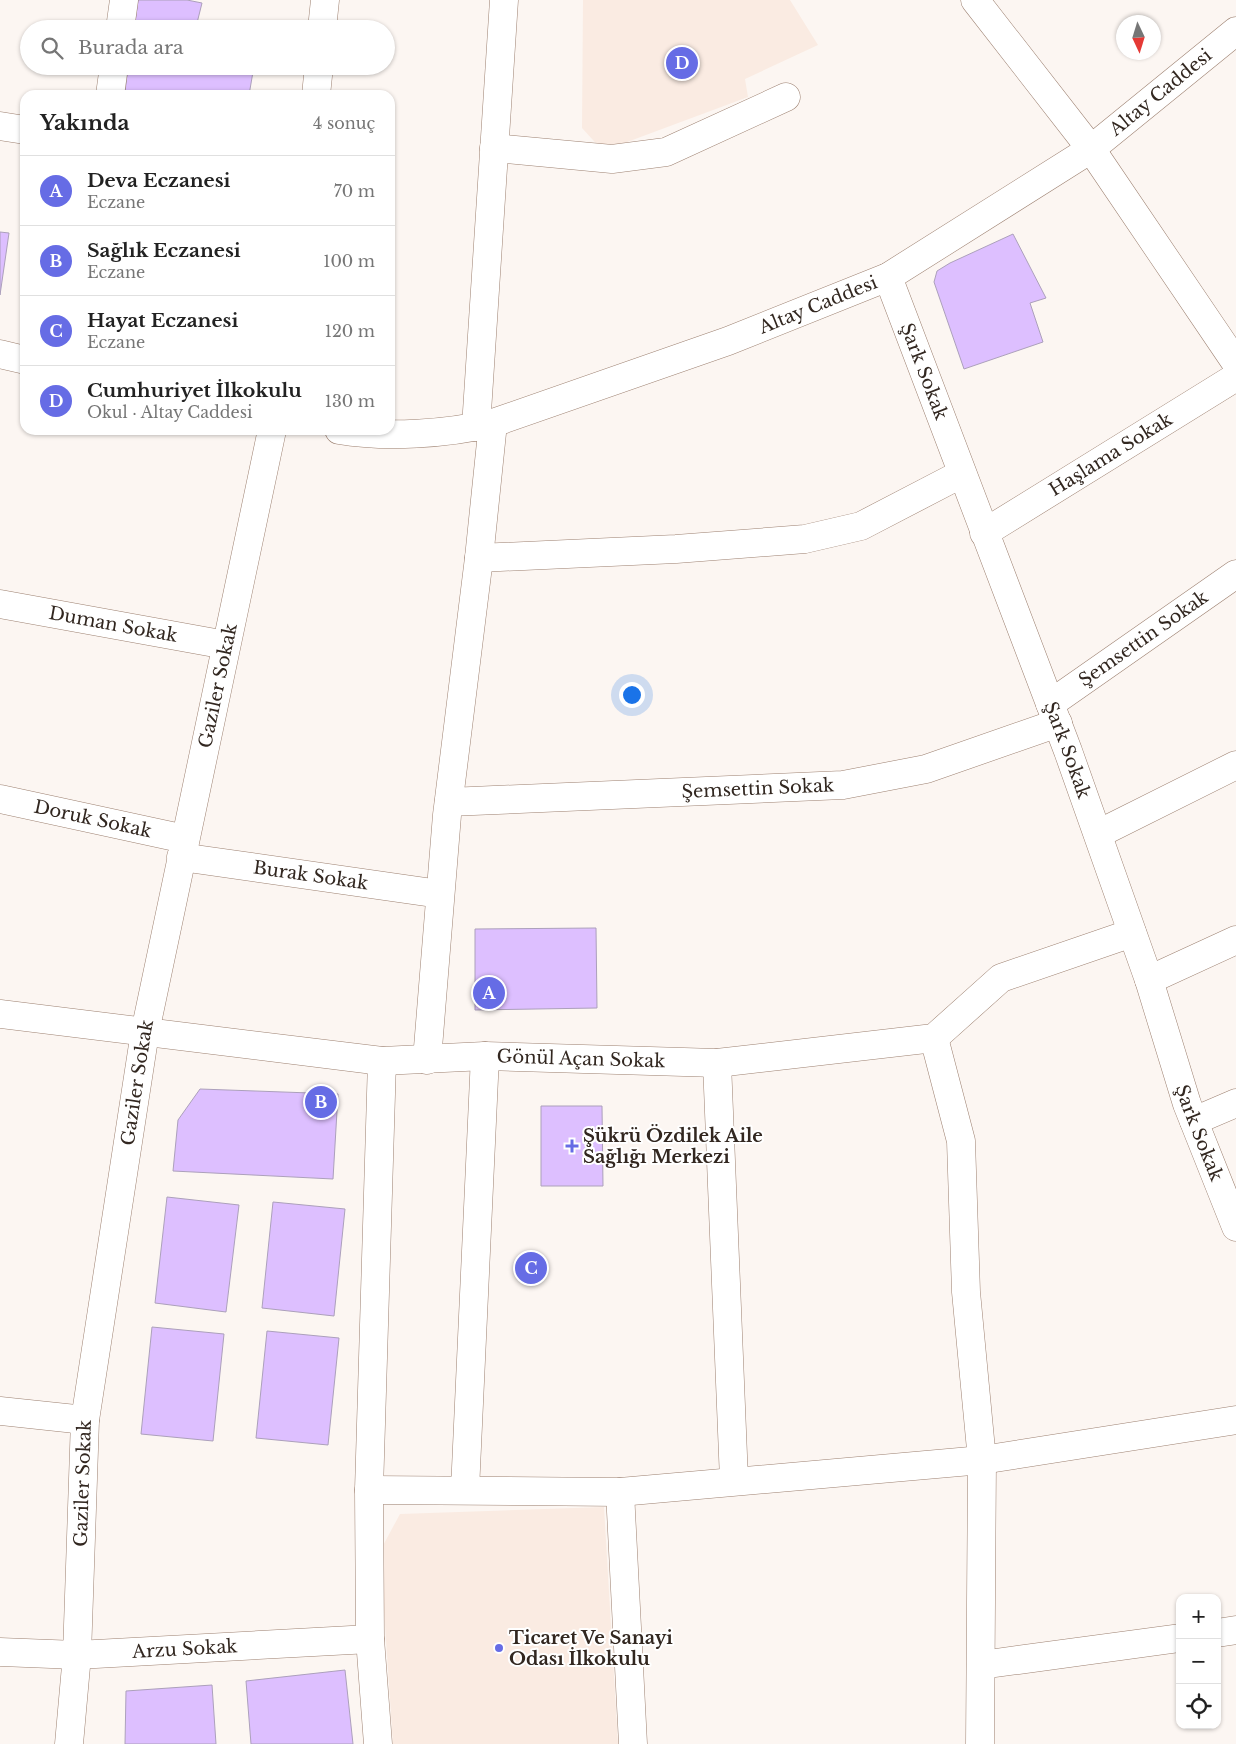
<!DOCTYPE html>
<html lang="tr">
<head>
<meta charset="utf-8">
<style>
  body { margin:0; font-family:"Libre Baskerville",serif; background:#f2f2f2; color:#222 }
  .controls { position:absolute; right:15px; bottom:15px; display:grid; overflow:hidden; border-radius:10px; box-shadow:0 1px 4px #0004 }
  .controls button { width:45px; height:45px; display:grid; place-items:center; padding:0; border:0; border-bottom:1px solid #e0e0e0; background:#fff; color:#222; font:25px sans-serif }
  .compass { position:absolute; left:1116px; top:15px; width:45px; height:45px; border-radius:50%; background:#fff; box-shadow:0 1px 4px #0004; rotate:176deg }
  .you { position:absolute; left:631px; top:694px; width:18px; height:18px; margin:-12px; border:4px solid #fff; border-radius:50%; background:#1a73e8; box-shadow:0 0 0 8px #1a73e833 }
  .badge { display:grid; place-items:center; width:32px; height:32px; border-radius:50%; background:#666ce5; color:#fff; font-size:16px; font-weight:700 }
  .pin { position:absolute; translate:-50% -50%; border:2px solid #fff; box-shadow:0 1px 5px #0006 }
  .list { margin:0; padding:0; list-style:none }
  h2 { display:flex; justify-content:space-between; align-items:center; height:65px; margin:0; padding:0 20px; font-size:21px }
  h2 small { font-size:16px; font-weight:400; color:#767676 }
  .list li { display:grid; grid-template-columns:32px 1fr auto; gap:15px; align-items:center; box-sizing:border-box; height:70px; padding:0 20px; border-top:1px solid #e0e0e0 }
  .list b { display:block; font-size:19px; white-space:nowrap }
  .list p { margin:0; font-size:16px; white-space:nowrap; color:#767676 }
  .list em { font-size:16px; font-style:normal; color:#767676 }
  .icon { flex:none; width:28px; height:28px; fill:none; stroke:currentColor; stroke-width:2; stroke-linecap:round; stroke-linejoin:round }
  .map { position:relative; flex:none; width:1236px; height:1744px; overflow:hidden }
  .search { position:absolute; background:#fff; box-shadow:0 1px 4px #0004; left:20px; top:20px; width:375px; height:55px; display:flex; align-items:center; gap:12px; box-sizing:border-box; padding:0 18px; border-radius:28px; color:#767676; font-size:19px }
  .panel { position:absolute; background:#fff; box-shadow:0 1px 4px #0004; left:20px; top:90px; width:375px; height:345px; border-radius:15px }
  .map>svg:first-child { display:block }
  .built { fill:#faebe2 }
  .building { fill:#ddbfff; stroke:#aca0bb }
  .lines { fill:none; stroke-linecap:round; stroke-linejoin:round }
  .street-casing { stroke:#9d8171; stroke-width:29 }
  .secondary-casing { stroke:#9d8171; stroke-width:29 }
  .street { stroke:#fff; stroke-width:28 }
  .secondary { stroke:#fff; stroke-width:28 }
  .poi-dot { fill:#666ce5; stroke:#fff; stroke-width:2 }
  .labels { text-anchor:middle; stroke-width:4; stroke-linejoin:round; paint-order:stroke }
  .street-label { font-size:18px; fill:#322720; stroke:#fff }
  .poi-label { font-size:18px; font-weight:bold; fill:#322720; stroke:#fff; text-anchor:start }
</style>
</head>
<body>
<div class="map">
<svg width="1236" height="1744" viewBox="0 0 1236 1744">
  <rect width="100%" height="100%" fill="#fcf6f2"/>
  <path class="built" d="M583,0H790L818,45L745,79L748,97L603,151L582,128Z
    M604,1507L618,1744H393L380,1551L400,1514Z"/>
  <path class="building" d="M138,0H187L202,3L197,23L228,29H134Z
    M128,66H254L249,95H138L125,92Z
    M0,232L9,233L0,295Z
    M1013,234L1046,298L1030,303L1043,342L964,369L934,282L937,271L950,263Z
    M596,928L597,1008L475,1010V929Z
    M200,1089L338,1094L333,1179L173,1171L178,1120Z
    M541,1106H602L603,1186H541Z
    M167,1197L239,1205L226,1312L155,1303Z
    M273,1202L345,1209L334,1316L262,1308Z
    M152,1327L224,1334L213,1441L141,1434Z
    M267,1331L339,1338L328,1445L256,1438Z
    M345,1670L353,1744H251L246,1681Z
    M212,1685L216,1744H125L126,1691Z"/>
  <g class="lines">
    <g class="street-casing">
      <g id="street">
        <path d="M975,0L1091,149L1236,363"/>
        <path d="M120,29L124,0"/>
        <path d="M322,29L325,0"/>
        <path d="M110,95L114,66"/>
        <path d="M316,95L319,66"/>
        <path d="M0,126L25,130"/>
        <path d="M494,148L612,159L666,152L786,97"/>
        <path id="s1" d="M888,277L1068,751L1149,980L1187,1104L1236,1227"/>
        <path d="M476,427L504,0"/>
        <path id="s2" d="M984,533L1236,377"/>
        <path d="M479,558L676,549L805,539L861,526L961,474"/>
        <path id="s3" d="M0,604L226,645"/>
        <path id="s4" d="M1050,704L1236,574"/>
        <path id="s5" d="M0,799L185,839"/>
        <path id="s6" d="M449,802L843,785L926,769L1058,723"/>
        <path d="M1098,834L1236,765"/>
        <path id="s7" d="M181,857L440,894"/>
        <path d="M1149,980L1236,940"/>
        <path id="s8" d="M0,1014L382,1061L485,1056L717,1063L934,1038L1001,978L1132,933"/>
        <path d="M934,1038L961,1141L966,1292L982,1460L980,1744"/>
        <path d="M427,1060L447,815L479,558L493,423"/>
        <path d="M717,1063L734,1480"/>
        <path d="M1194,1121L1236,1103"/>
        <path d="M0,1411L85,1420"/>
        <path d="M369,1490L620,1492L982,1460L1236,1420"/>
        <path d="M465,1490L485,1056"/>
        <path d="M620,1492L633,1744"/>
        <path d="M1217,1633L1236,1630"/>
        <path id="s9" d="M0,1652L77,1655L370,1639"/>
        <path d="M981,1665L1180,1638"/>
        <path id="s10" d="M69,1744L77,1655L85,1420L145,1032L272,430"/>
        <path d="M378,1744L370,1639L369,1490L382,1061"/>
      </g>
    </g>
    <g class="secondary-casing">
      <g id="secondary">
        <path d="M0,354L25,360"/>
        <path id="s11" d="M339,430C386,438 447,434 493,423L728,341L888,277L1091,149L1236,31"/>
      </g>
    </g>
    <use href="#street" class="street"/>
    <use href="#secondary" class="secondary"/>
  </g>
  <g class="poi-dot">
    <path d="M569.5 1138.5h5v5h5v5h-5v5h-5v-5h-5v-5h5z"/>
    <circle cx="499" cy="1648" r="5"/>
  </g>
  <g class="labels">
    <g class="street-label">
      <text dy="6" stroke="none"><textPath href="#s11" startOffset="906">Altay Caddesi</textPath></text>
      <text dy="6" stroke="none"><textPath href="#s11" startOffset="501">Altay Caddesi</textPath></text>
      <text dy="6" stroke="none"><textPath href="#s1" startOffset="101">Şark Sokak</textPath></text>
      <text dy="6" stroke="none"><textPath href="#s2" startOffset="149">Haşlama Sokak</textPath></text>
      <text dy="6" stroke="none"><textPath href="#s3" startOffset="115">Duman Sokak</textPath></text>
      <text dy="6" stroke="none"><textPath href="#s4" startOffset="114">Şemsettin Sokak</textPath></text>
      <text dy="6" stroke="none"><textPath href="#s10" startOffset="1071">Gaziler Sokak</textPath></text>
      <text dy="6" stroke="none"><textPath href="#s1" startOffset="506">Şark Sokak</textPath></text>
      <text dy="6" stroke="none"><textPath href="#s6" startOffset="309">Şemsettin Sokak</textPath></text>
      <text dy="6" stroke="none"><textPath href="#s5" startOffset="95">Doruk Sokak</textPath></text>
      <text dy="6" stroke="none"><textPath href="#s7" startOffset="131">Burak Sokak</textPath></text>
      <text dy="6" stroke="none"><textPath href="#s8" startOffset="584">Gönül Açan Sokak</textPath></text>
      <text dy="6" stroke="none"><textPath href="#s10" startOffset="666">Gaziler Sokak</textPath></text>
      <text dy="6" stroke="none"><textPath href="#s1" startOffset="911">Şark Sokak</textPath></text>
      <text dy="6" stroke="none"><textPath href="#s10" startOffset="261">Gaziler Sokak</textPath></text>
      <text dy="6" stroke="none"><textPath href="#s9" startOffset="185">Arzu Sokak</textPath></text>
    </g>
    <g class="poi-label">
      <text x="583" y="1142">Şükrü Özdilek Aile<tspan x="583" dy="21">Sağlığı Merkezi</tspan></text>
      <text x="509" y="1644">Ticaret Ve Sanayi<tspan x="509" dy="21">Odası İlkokulu</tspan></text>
    </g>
  </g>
</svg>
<div class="controls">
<button>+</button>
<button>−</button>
<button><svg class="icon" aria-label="locate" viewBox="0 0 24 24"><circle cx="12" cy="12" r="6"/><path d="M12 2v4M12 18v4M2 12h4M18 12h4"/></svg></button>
</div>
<svg class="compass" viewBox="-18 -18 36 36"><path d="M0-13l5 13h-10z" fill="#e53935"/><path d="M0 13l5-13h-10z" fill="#767676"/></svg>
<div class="you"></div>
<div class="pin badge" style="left:489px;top:993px">A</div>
<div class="pin badge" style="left:321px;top:1102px">B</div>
<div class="pin badge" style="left:531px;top:1268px">C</div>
<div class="pin badge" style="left:682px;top:63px">D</div>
<div class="search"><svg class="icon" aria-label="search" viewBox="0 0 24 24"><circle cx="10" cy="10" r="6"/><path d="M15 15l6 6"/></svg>Burada ara</div>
<section class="panel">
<h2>Yakında<small>4 sonuç</small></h2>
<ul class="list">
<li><span class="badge">A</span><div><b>Deva Eczanesi</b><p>Eczane</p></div><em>70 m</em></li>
<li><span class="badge">B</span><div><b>Sağlık Eczanesi</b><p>Eczane</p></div><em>100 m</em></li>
<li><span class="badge">C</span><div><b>Hayat Eczanesi</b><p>Eczane</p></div><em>120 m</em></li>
<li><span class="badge">D</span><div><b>Cumhuriyet İlkokulu</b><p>Okul · Altay Caddesi</p></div><em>130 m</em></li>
</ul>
</section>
</div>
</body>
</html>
